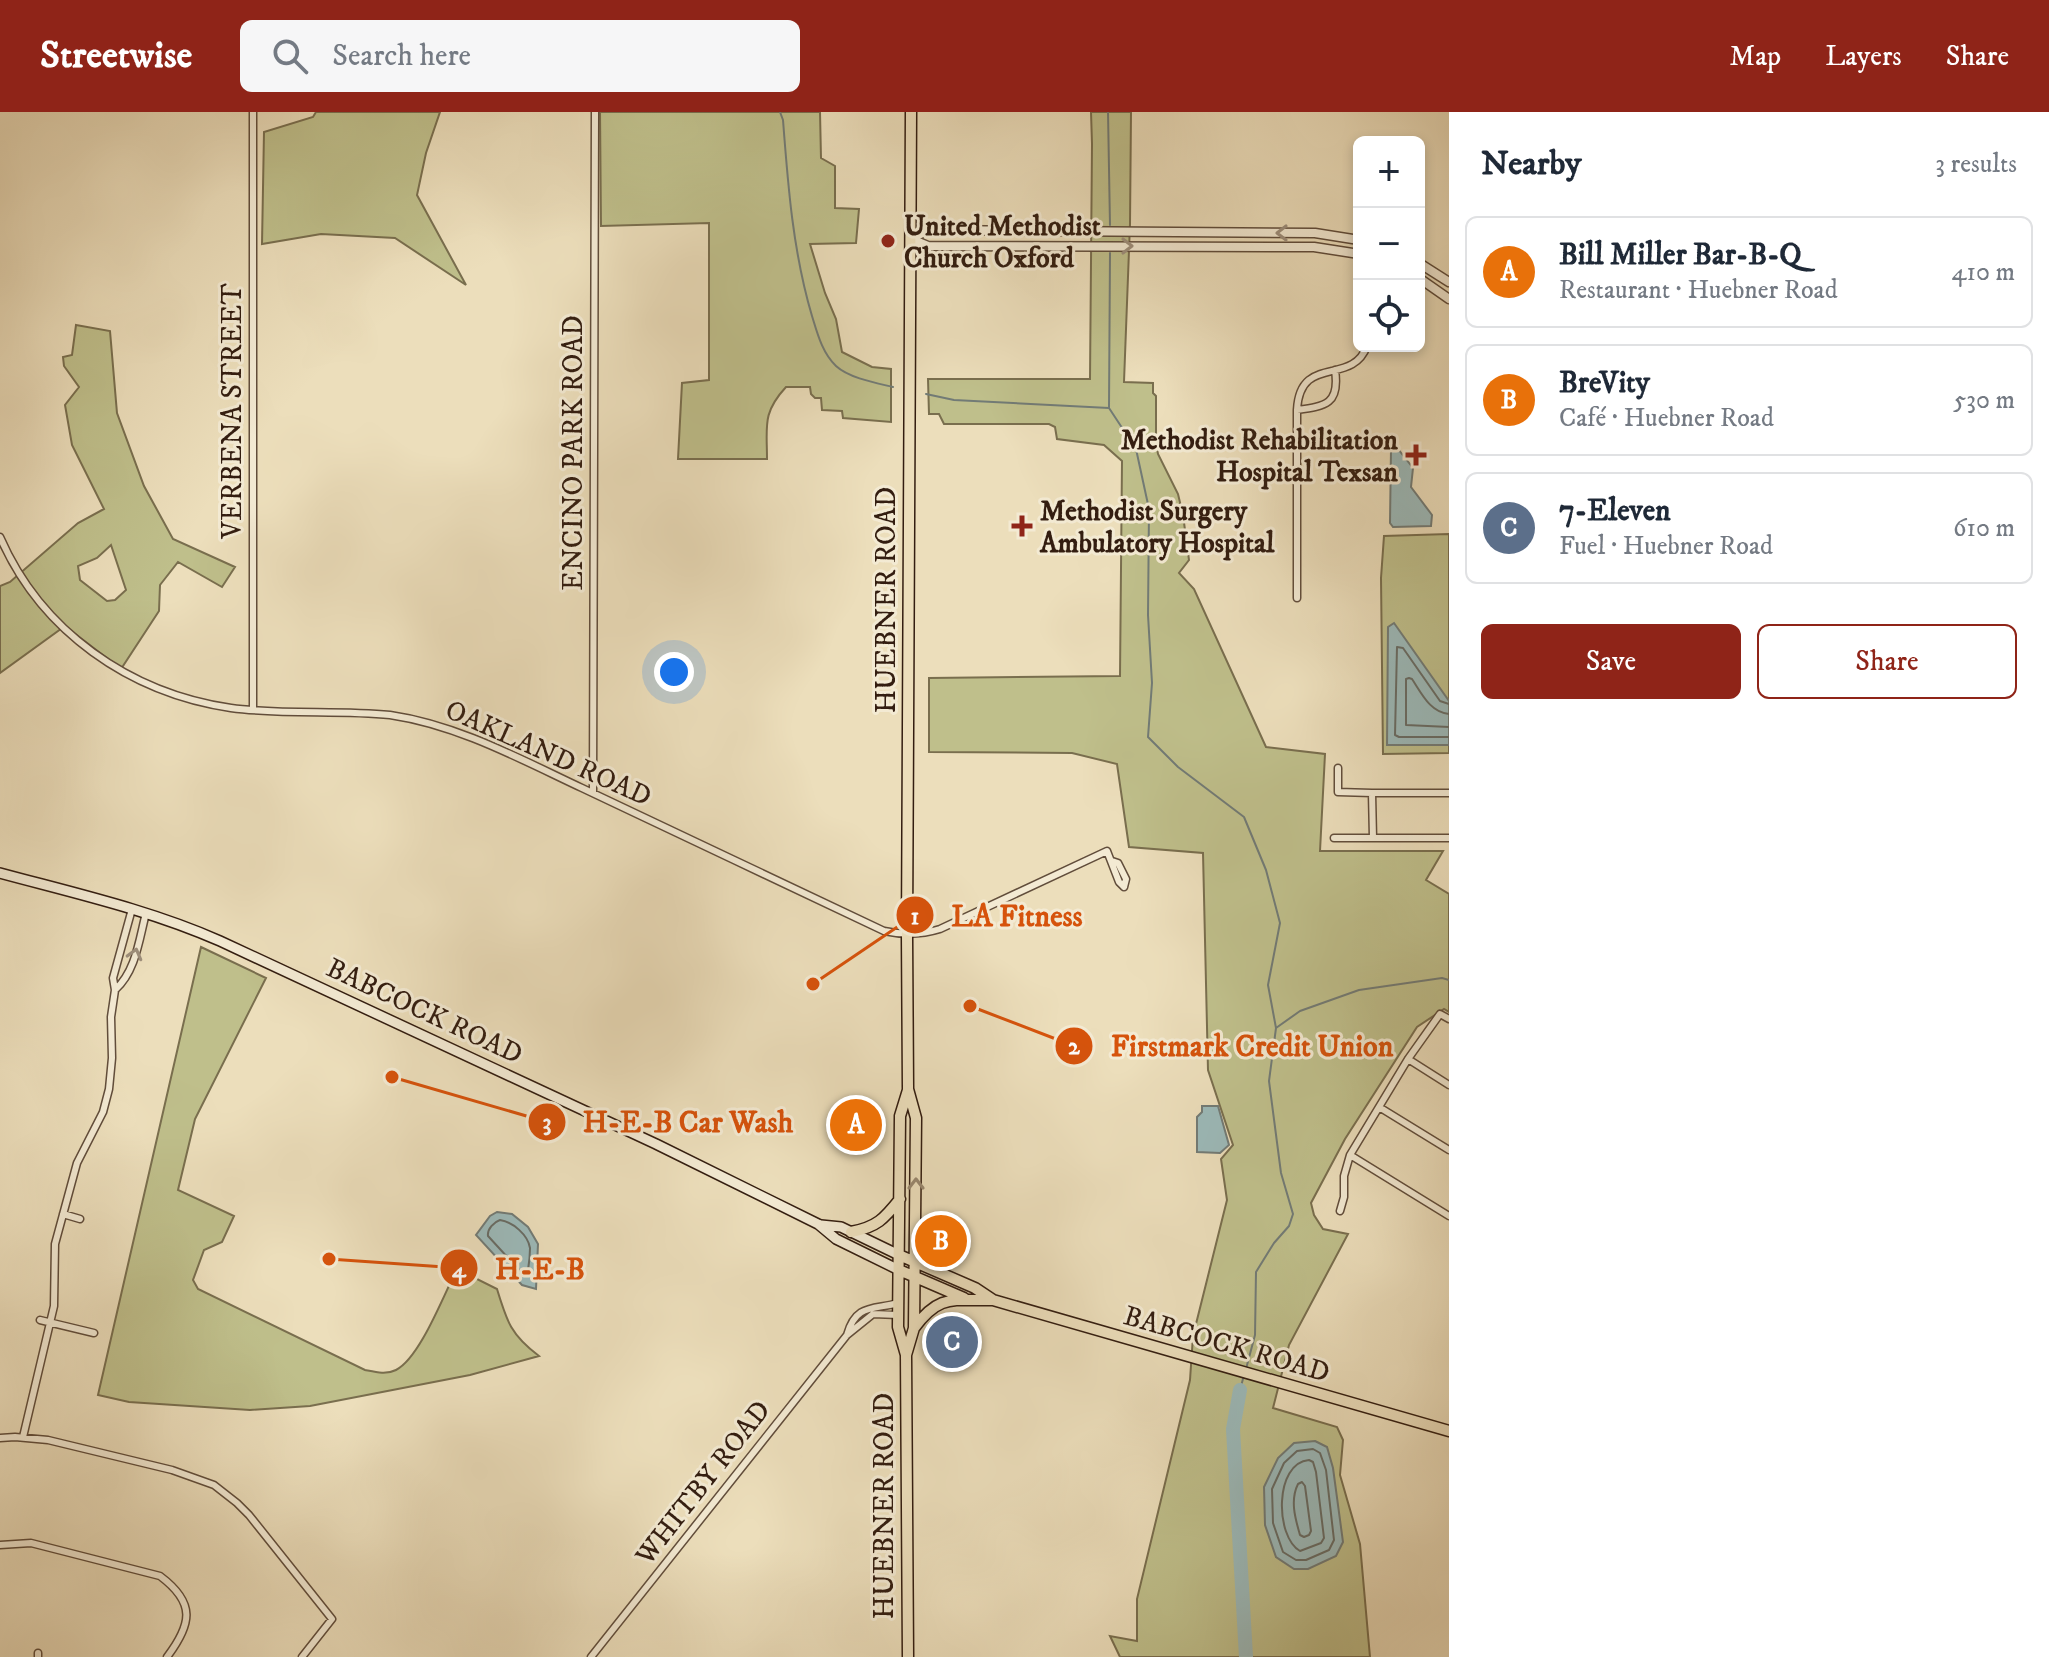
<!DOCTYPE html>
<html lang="en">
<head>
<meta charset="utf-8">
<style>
  body { margin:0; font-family:"IM FELL DW Pica",serif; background:#f6f6f7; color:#1f2937 }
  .controls { position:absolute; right:24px; top:24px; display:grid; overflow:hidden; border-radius:12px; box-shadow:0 4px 12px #0003 }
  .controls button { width:72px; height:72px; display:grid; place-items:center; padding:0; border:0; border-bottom:2px solid #e0e1e3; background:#fff; color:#1f2937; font:40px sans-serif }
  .you { position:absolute; left:674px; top:560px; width:28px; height:28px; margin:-20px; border:6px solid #fff; border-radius:50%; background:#1a73e8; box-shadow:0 0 0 12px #1a73e833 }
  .badge { display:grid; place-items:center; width:52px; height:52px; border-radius:50%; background:#8f2418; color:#fff; font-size:26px; font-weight:700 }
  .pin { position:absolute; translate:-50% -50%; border:4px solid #fff; box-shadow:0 2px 8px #0006 }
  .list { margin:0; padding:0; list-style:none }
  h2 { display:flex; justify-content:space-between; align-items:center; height:104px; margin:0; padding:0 32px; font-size:34px }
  h2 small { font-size:26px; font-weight:400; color:#747a83 }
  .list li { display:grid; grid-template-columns:52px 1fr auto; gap:24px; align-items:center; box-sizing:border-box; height:112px; margin:0 16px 16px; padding:0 16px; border:2px solid #e0e1e3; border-radius:12px }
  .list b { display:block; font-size:30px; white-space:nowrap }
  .list p { margin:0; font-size:26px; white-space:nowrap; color:#747a83 }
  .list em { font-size:26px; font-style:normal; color:#747a83 }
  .actions { display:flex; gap:16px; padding:24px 32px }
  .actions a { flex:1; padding:18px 0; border:2px solid #8f2418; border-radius:12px; text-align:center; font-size:28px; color:#8f2418 }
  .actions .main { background:#8f2418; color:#fff }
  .icon { flex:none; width:44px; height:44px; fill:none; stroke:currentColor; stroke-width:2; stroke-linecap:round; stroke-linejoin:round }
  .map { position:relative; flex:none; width:1449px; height:1545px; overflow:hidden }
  header { display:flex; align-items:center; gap:48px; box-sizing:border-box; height:112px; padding:0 40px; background:#8f2418; color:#fff }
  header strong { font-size:38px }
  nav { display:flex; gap:44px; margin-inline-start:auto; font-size:28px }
  .search { width:560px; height:72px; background:#f6f6f7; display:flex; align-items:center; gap:20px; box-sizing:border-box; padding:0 28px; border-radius:12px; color:#747a83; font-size:30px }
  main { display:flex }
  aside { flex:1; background:#fff }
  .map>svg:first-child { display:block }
  .green { fill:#bfbf8b; stroke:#796e4e; stroke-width:2; fill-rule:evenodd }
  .water { fill:#9cbaba; stroke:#727b76; stroke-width:2 }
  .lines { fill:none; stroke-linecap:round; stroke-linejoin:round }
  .shore { stroke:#686c65; stroke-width:2 }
  .stream { stroke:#727b76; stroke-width:2 }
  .river { stroke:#9cbaba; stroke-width:14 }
  .minor-casing { stroke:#614d3b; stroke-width:9 }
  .tertiary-casing { stroke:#614d3b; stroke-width:11 }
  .secondary-casing { stroke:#331d10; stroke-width:12 }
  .primary-casing { stroke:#331d10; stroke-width:13 }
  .minor { stroke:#f3ead3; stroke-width:6 }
  .tertiary { stroke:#f3ead3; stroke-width:8 }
  .secondary { stroke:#f3ead3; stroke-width:9 }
  .primary { stroke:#ecdebb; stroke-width:10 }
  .oneway { stroke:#9d8e7b }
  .oneway2 { stroke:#99876e }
  .poi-dot { fill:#8f2418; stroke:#f3ead3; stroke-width:3 }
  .labels { text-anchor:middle; stroke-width:6; stroke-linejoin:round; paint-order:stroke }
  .poi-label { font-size:28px; font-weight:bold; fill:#331d10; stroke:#f3ead3; text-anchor:start }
  .street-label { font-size:28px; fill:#331d10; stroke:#f3ead3 }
  .leader { fill:none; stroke:#d6530c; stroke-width:3 }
  .callout-dot { fill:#d6530c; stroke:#f3ead3; stroke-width:3 }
  .mark-label { font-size:24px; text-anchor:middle; font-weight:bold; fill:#fff }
  .callout-label { font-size:30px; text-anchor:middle; font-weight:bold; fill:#d6530c; stroke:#f3ead3; stroke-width:6; stroke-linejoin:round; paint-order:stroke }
</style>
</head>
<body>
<header>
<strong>Streetwise</strong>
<div class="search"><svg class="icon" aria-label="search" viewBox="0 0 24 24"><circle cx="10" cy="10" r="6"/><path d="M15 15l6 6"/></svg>Search here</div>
<nav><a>Map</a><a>Layers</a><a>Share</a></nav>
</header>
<main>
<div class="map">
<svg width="1449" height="1545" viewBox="0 0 1449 1545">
  <rect width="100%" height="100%" fill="#ecdebb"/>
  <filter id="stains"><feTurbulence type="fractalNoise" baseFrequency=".0025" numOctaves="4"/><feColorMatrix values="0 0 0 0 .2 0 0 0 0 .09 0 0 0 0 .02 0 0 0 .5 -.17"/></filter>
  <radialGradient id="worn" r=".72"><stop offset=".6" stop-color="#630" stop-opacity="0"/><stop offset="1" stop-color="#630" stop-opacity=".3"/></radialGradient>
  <path class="green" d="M316,0H440L426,41L417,83L466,173L395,126L321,122L262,132L264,20L313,5Z
    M600,0H820L821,46L835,54V96L859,97L856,131L810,132L825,181L836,207L842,240L872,255L891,257V310L843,306L842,299L822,298L821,286H815L811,282L810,275H786C762,301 767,314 767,347H678L682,271L709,268V111L601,114Z
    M1091,0H1131L1130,112L1124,270L1153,271V281L1156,284V332L1158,342L1178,382L1183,403L1189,448L1179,461L1194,477L1266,635L1325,642L1320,739H1443L1426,768L1449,782V900L1444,897L1417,915L1345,1027L1311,1091L1314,1103L1323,1117L1348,1122L1289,1233L1273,1296L1337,1315L1343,1328L1340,1363L1360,1432L1370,1545H1120L1110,1524L1137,1529V1487L1190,1268L1193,1224L1227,1088L1221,1047L1233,1033L1208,958L1203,741L1129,735L1117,652L1072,641L929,640V566L1120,564L1122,349L1104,333L1057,327L1055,315L1049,312H944L939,302H929L928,267H1090L1092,32Z
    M76,213L110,219L117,301L144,374L173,427L235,455L222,475L178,450L160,473L159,499L121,557L65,514L0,561V474L10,470L78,411L104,397L72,333L65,293L79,275L64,254L63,245L72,243ZM111,433L126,478L115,488L107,489L80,468L78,454L97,446Z
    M1449,422V641L1383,642L1381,466L1384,424Z
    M201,835L266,866L195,1007L178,1078L234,1104L222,1130L204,1138L193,1168L198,1177L365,1258C375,1260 386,1263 396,1258C420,1246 444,1182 457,1157L497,1177C507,1210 511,1223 539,1244L470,1263L310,1294L250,1298L129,1290L98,1283Z"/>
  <path class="water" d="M1391,337H1398L1413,356L1411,375L1432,403L1431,414L1393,415L1390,411Z
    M1394,511L1449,589V633H1387L1388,515Z
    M1202,994H1218L1229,1033L1220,1041L1197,1040V1005L1202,1000Z
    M497,1100L512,1102L528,1115L538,1132L536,1177L522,1173L476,1123L490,1104Z
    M1315,1329L1327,1335L1333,1356L1343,1430L1336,1444L1308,1457H1294L1276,1445L1265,1413L1264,1375L1278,1346L1294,1331Z"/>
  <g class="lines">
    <path class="shore" d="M1449,592L1440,589L1403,536L1397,535L1395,623L1399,625H1449
      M1449,602C1430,600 1422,582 1412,567L1409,566L1406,567V613L1449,615
      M500,1108C513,1110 528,1123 530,1136C530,1143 529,1152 528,1158L526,1161H522L488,1124C487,1117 494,1110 500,1108Z
      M1313,1337L1320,1341L1326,1358L1334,1428L1329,1438L1306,1448H1296L1283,1440L1273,1411L1272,1377L1284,1351L1297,1339Z
      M1309,1348L1313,1350L1316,1360L1324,1426L1321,1431L1300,1439C1275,1425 1274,1351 1309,1348Z
      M1302,1370L1305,1374L1311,1419L1309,1423L1304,1425L1300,1423C1295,1406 1290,1388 1298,1372Z"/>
    <path class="stream" d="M780,0L783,8C788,74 793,140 812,204C817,220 822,241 836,254C849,266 876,271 893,275
      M1108,0L1110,113
      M926,282L954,288L1109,296L1136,337L1149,397L1148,503L1152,571L1148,625L1178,655L1244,705L1266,758L1280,811L1268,873L1276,916L1269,969L1281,1061L1293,1102L1289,1114L1274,1131L1256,1160L1255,1223L1246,1257
      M1109,296L1110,141
      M1276,916L1300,899L1359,878L1442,866L1449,868
      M1240,1278L1244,1263"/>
    <path class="river" d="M1240,1278L1233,1317L1246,1545"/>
    <g class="minor-casing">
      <path id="minor" d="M1297,298C1326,294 1340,292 1335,258
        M0,425C41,519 129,581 231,596C283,603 337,598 390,603C458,613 520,647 582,676C683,723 783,772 884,819C903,823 921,823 940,817L1107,739L1119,770L1124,775
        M1297,486V298C1300,241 1352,275 1367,234
        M253,598V0
        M1338,656V680L1372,681
        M593,681L595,0
        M1334,726H1449
        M1373,726L1372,681H1449
        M1112,749L1118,751L1126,767L1124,775
        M115,878C136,859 139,828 146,801
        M1408,947L1449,973
        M1379,995L1449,1038
        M1350,1043L1449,1104
        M1340,1099L1344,1085V1064L1350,1043L1408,947L1440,902L1449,907
        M63,1102L80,1107
        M40,1208L94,1221
        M847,1223C856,1191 874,1198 898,1191
        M23,1325L54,1194L55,1132L77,1051L103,1000L109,977L112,946L111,905L115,878L113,866L132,797
        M0,1326L15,1325L48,1328L172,1358L214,1373L237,1391L249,1403L332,1507L302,1545
        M0,1433L31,1431L160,1464C196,1491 192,1512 167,1545
        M38,1545V1541
        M591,1545L847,1223L873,1202L898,1203"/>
    </g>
    <g class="tertiary-casing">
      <path id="tertiary" d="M911,127L928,118L1315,121L1359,128
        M911,127L928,134L1314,135L1359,142
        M1419,151L1449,170
        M1419,166L1449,187"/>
    </g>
    <g class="secondary-casing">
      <path id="secondary" d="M0,761C74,781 150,798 220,829L656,1032L818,1112L836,1127L899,1158
        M821,1113L841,1115L899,1143"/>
    </g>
    <g class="primary-casing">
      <path id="primary" d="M908,978L900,1004L898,1215L906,1243L908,1545
        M851,1120C877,1115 884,1107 900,1087
        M899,1143L975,1176L993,1188
        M899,1158L964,1186
        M914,1216C940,1181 953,1189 993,1188L1449,1319
        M906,1243L914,1216L916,1006L908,977L907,822L911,0"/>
    </g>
    <use href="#minor" class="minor"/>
    <use href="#tertiary" class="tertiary"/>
    <use href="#secondary" class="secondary"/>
    <use href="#primary" class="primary"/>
  </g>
  <defs><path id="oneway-chevron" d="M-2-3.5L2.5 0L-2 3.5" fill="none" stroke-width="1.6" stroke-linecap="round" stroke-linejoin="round" transform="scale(2)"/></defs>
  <g class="oneway">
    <use href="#oneway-chevron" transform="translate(1282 121) rotate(-180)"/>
    <use href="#oneway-chevron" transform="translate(1127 134)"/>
    <use href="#oneway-chevron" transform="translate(135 842) rotate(-75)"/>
  </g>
  <use class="oneway2" href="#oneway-chevron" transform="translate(916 1072) rotate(-90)"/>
  <g class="poi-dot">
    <circle cx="888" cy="129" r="8"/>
    <path d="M1412 331h8v8h8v8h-8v8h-8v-8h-8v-8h8z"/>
    <path d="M1018 402h8v8h8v8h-8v8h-8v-8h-8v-8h8z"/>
  </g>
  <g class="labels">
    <g class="poi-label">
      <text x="904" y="123">United Methodist<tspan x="904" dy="32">Church Oxford</tspan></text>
      <text x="1398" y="337" text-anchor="end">Methodist Rehabilitation<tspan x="1398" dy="32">Hospital Texsan</tspan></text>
      <text x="1040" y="408">Methodist Surgery<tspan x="1040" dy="32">Ambulatory Hospital</tspan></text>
    </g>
    <g class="street-label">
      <text transform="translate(231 299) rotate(-90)" y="10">VERBENA STREET</text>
      <text transform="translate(572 341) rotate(-90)" y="10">ENCINO PARK ROAD</text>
      <text transform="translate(885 488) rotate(-90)" y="10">HUEBNER ROAD</text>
      <text transform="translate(549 640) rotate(24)" y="10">OAKLAND ROAD</text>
      <text transform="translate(425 898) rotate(25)" y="10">BABCOCK ROAD</text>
      <text transform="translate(1227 1231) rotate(16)" y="10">BABCOCK ROAD</text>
      <text transform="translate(702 1370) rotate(-52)" y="10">WHITBY ROAD</text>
      <text transform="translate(883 1394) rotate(-90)" y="10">HUEBNER ROAD</text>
    </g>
  </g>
  <path class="leader" d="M813 872L915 803M970 894L1074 934M392 965L547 1010M329 1147L459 1156"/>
  <g class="callout-dot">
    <circle cx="813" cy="872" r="8"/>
    <circle cx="970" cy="894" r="8"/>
    <circle cx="392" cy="965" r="8"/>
    <circle cx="329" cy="1147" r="8"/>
    <circle cx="915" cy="803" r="20"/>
    <circle cx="1074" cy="934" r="20"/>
    <circle cx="547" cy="1010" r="20"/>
    <circle cx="459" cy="1156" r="20"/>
  </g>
  <g class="mark-label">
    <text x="915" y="812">1</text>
    <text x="1074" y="942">2</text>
    <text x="547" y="1018">3</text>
    <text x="459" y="1165">4</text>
  </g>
  <g class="callout-label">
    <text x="1017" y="814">LA Fitness</text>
    <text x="1252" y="944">Firstmark Credit Union</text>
    <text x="688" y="1020">H-E-B Car Wash</text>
    <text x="540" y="1167">H-E-B</text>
  </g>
  <rect width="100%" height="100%" filter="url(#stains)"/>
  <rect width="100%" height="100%" fill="url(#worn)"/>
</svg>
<div class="controls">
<button>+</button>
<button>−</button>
<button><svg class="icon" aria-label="locate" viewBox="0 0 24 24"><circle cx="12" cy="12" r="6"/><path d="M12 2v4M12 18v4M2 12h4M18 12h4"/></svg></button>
</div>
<div class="you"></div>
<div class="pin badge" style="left:856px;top:1013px;background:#e8710a">A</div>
<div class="pin badge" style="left:941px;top:1129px;background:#e8710a">B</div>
<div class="pin badge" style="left:952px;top:1230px;background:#5c6f8a">C</div>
</div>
<aside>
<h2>Nearby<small>3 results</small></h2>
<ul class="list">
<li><span class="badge" style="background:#e8710a">A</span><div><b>Bill Miller Bar-B-Q</b><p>Restaurant · Huebner Road</p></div><em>410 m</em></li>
<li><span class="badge" style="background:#e8710a">B</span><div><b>BreVity</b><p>Café · Huebner Road</p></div><em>530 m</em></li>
<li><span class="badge" style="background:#5c6f8a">C</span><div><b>7-Eleven</b><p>Fuel · Huebner Road</p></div><em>610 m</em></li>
</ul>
<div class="actions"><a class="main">Save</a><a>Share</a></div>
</aside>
</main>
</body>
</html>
